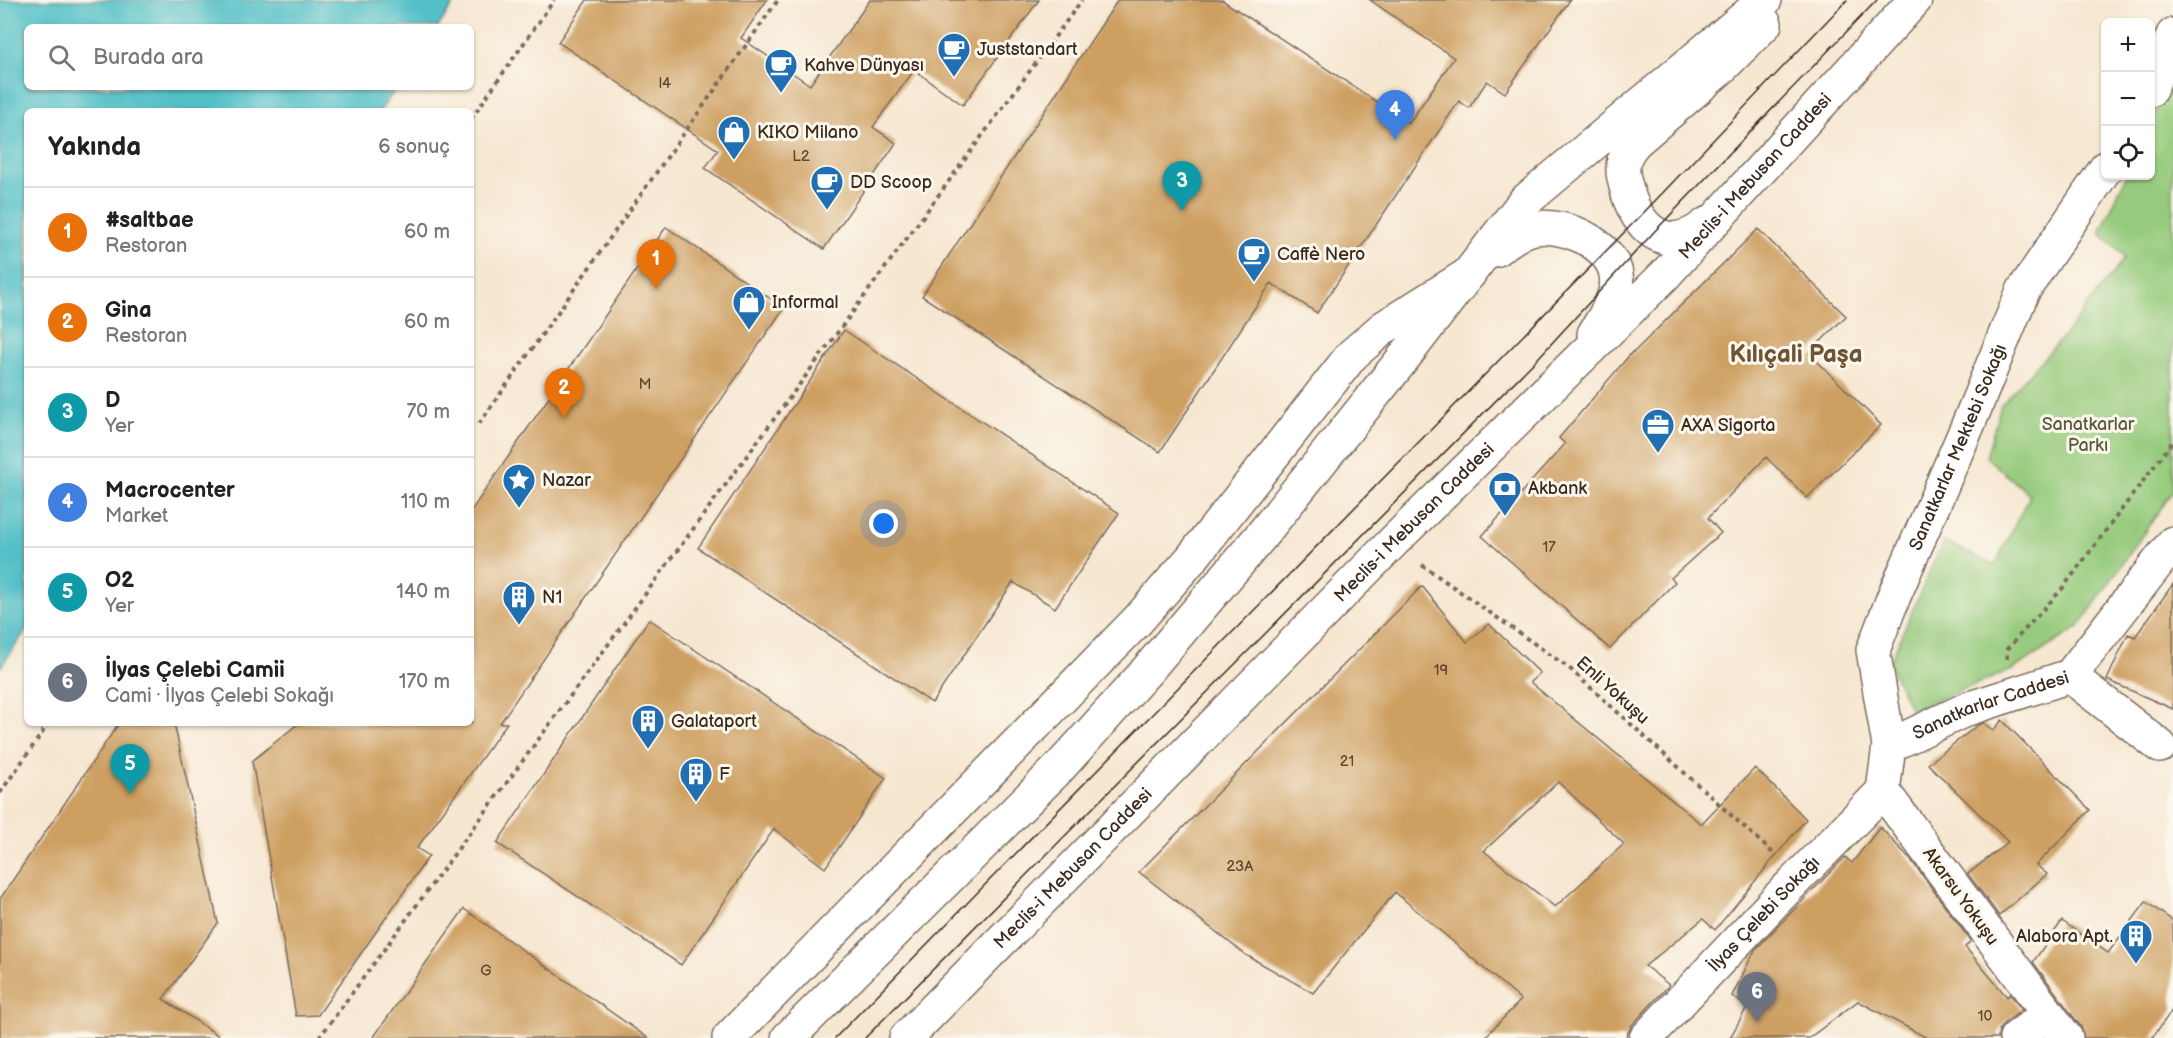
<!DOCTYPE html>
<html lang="tr">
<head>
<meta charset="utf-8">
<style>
  body { margin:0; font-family:"Balsamiq Sans",sans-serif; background:#f6f6f6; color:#222 }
  .controls { position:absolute; right:18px; top:18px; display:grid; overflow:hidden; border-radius:9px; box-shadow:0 2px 4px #0004 }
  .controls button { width:54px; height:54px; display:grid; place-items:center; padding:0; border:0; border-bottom:2px solid #e0e0e0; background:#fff; color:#222; font:30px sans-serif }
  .you { position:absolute; left:884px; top:524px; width:21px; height:21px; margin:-15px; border:4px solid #fff; border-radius:50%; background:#1a73e8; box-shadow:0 0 0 9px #1a73e833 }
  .badge { display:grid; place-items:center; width:39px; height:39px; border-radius:50%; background:#1f6fb2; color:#fff; font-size:20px; font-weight:700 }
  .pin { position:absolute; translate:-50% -50px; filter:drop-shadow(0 2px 3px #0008) }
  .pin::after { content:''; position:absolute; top:32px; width:21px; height:18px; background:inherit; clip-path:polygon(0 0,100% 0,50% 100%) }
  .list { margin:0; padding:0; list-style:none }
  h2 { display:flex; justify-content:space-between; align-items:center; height:78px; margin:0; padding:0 24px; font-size:26px }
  h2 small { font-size:20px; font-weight:400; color:#767676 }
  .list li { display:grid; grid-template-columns:39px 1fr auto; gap:18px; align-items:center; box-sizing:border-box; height:90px; padding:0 24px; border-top:2px solid #e0e0e0 }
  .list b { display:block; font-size:22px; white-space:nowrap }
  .list p { margin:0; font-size:20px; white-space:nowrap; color:#767676 }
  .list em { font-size:20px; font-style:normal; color:#767676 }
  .icon { flex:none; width:33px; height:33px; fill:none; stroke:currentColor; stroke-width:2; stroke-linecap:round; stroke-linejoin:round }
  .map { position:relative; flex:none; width:2173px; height:1038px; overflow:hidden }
  .search { position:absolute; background:#fff; box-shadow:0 2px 4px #0004; left:24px; top:24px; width:450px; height:66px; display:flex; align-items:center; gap:15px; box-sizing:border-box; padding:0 21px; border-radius:9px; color:#767676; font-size:22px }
  .panel { position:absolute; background:#fff; box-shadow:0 2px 4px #0004; left:24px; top:108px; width:450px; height:618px; border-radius:9px }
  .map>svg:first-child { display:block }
  .green { fill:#96cb7d; stroke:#687a4e; stroke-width:1.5 }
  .water { fill:#52c0c8; stroke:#467573; stroke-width:1.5 }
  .building { fill:#cd9f60; fill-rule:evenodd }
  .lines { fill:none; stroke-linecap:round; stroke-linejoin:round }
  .minor-casing { stroke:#7c6c5d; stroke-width:36 }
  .major-casing { stroke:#7c6c5d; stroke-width:36 }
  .path { stroke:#7c6c5d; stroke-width:4; stroke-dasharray:4.5 4.5; stroke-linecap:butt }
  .minor { stroke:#fff; stroke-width:33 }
  .major { stroke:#fff; stroke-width:33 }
  .tram { stroke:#3b2a1e; stroke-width:1.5 }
  .labels { text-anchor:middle; stroke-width:6; stroke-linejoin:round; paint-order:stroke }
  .number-label { font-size:15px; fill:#60472e }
  .poi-label { font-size:18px; fill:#3b2a1e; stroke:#fbf7ec; text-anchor:start }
  .street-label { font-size:18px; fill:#3b2a1e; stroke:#fbf7ec }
  .park-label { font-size:18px; fill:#565a3a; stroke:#fbf7ec }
  .district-label { font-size:24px; font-weight:bold; fill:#6e5335; stroke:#fbf7ec }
</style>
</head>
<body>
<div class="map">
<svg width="2173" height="1038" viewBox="0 0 2173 1038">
  <rect width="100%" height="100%" fill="#fbf7ec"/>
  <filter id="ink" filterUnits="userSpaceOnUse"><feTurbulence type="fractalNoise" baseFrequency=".0167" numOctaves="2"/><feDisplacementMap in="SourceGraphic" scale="12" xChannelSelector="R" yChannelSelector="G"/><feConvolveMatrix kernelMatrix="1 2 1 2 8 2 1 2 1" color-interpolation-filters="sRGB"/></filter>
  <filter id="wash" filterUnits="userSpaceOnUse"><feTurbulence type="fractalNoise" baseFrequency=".008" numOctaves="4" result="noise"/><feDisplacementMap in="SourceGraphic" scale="24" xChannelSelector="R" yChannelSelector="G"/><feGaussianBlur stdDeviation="1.35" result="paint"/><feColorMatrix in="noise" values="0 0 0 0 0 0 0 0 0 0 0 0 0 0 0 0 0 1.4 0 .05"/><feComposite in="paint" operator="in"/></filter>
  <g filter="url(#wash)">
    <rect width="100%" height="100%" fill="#f6e7d1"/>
    <path class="green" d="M2173,78V491L2078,628L2012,670L1911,710L1889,664L1943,541L1995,565L2030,495L1986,457L2001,405L2068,331L2125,257L2100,233L2126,176H2150L2151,120Z"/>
    <path class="water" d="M0,0H456L438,27H27V87H397L380,111H27V629L0,668Z"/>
    <g id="blocks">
      <path class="building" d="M587,0H767L741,38L810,85L870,0H1039L963,105L914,70L873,127L896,143L824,249L705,168L718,150L558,42Z
        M1118,0H1222L1409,123L1454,58L1370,0H1570L1505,93L1487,81L1469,108L1459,101L1317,313L1271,283L1160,452L922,296Z
        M666,227L784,308L500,723H507L417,848L429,856L318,1015L296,1016L252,761L299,723H471V511Z
        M1758,229L1846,316L1809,353L1881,425L1807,498L1766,457L1708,518L1721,533L1671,578L1675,582L1610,649L1482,536L1565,444L1559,438L1633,351L1634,352Z
        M844,330L1119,513L1055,608L1013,582L932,703L698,548Z
        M2173,584V709L2107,680L2128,634L2135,637Z
        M1422,586L1467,642L1489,624L1540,673L1530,682L1701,824L1755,768L1806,819L1715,930L1703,919L1645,966L1669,985L1632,1025L1625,1038H1484L1521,1000L1395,892L1313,993L1246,955L1139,872ZM1558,782L1624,844L1555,907L1484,851Z
        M649,619L886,778L825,868L774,829L681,965L497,843Z
        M2002,720L2090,810L2036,865L2047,874L1999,916L1968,874L2008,842L1928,764L1978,725L1984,723L1993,731Z
        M119,723H174L218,923L163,999L222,1038H0V899Z
        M1880,827L1911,860L1971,941L1965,947L2007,997L2010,994L2022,1010L2004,1023L1999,1030L1998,1038H1927L1858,1001L1809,1038H1730L1747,1007L1732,996L1755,950L1845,857L1852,863Z
        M2146,902L2173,921V1009L2152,1038H2084L2081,1027L2033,962L2062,921L2108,953Z
        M464,909L648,1038H373Z"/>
    </g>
  </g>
  <g filter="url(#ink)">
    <use href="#blocks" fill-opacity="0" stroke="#7c6c5d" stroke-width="1.5"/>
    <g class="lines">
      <g class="minor-casing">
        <g id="minor">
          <path d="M2150,90L2173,35"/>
          <path d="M2070,676L2160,746"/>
          <path id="s1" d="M1889,746L1967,709L2070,676L2173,543"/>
          <path d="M729,1038L1137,621L1192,558L1352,355L1383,328L1469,274"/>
          <path id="s2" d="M1646,1038L1777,899L1883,791"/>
          <path d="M2016,1038L2048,1014"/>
          <path id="s3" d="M2066,1038L1883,791L1889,746L1873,650L1894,596L1968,425L2023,291L2106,168"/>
        </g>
      </g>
      <g class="major-casing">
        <g id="major">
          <path d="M1707,224C1670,255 1641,233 1628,194C1626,185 1622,176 1623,167C1623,157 1629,149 1635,142L1720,69L1765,24"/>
          <path d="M1495,250C1506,242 1521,230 1535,228C1568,223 1623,248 1616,288C1613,305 1602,320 1594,334"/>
          <path d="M788,1038L1059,768L1144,674L1261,536L1402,360L1524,202L1765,0"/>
          <path id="s4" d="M906,1038L1394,541L1664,276L1915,0"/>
        </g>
      </g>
      <path class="path" d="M471,119L554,0
        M479,424L778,0
        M1422,565L1569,668L1773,853
        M2007,659V649L2062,589L2173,441
        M0,793L49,723
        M319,1038L1082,0"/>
      <use href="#minor" class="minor"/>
      <use href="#major" class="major"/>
      <path class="tram" d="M835,1038L1652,204L1847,0
        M865,1038L1540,356L1653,233L1877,0"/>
    </g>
  </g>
  <defs>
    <g id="cafe-pin" transform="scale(1.725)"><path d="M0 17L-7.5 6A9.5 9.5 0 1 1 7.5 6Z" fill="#1f6fb2" stroke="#fbf7ec"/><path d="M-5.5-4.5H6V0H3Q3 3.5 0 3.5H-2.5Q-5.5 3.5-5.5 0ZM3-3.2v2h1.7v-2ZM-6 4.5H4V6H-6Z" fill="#fff"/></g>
    <g id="shop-pin" transform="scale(1.725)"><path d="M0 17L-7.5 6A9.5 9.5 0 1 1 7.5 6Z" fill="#1f6fb2" stroke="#fbf7ec"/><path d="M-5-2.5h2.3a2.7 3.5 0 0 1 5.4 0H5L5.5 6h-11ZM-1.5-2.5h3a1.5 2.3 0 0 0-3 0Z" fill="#fff"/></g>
    <g id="office-pin" transform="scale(1.725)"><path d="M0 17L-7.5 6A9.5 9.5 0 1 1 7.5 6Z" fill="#1f6fb2" stroke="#fbf7ec"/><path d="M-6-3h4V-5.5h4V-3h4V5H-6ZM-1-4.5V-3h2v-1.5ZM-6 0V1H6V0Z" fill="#fff"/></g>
    <g id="sight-pin" transform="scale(1.725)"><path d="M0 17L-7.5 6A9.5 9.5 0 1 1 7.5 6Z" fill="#1f6fb2" stroke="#fbf7ec"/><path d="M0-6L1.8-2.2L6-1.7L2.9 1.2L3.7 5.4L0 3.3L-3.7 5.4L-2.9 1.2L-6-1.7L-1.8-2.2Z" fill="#fff"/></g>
    <g id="bank-pin" transform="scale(1.725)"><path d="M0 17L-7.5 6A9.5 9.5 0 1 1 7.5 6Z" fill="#1f6fb2" stroke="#fbf7ec"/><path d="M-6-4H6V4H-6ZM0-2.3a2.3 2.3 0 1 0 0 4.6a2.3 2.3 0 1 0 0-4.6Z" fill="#fff"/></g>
    <g id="building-pin" transform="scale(1.725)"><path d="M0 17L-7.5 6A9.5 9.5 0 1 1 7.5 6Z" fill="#1f6fb2" stroke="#fbf7ec"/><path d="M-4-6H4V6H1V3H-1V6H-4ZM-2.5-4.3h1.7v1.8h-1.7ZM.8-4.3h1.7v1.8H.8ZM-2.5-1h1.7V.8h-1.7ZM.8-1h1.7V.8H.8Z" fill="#fff"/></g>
  </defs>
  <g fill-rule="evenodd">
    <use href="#cafe-pin" x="954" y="49"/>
    <use href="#cafe-pin" x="781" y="65"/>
    <use href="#shop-pin" x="734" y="132"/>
    <use href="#cafe-pin" x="827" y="182"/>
    <use href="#cafe-pin" x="1254" y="254"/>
    <use href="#shop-pin" x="749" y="302"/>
    <use href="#office-pin" x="1658" y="425"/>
    <use href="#sight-pin" x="519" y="480"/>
    <use href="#bank-pin" x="1505" y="488"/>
    <use href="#building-pin" x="519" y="597"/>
    <use href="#building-pin" x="648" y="721"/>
    <use href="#building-pin" x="696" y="774"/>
    <use href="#building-pin" x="2136" y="936"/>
  </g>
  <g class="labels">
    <g class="number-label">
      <text x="665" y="88">l4</text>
      <text x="801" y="161">L2</text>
      <text x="645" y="389">M</text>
      <text x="1549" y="552">17</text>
      <text x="1441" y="675">19</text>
      <text x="1347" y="766">21</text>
      <text x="1240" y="871">23A</text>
      <text x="486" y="975">G</text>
      <text x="1985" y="1021">10</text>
    </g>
    <g class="poi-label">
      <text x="977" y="55">Juststandart</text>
      <text x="804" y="71">Kahve Dünyası</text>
      <text x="757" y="138">KIKO Milano</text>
      <text x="850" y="188">DD Scoop</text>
      <text x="1277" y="260">Caffè Nero</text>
      <text x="772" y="308">Informal</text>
      <text x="1681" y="431">AXA Sigorta</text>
      <text x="542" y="486">Nazar</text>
      <text x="1528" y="494">Akbank</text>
      <text x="542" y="603">N1</text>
      <text x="671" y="727">Galataport</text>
      <text x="719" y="780">F</text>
      <text x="2113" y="942" text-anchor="end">Alabora Apt.</text>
    </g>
    <g class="street-label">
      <text dy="6" stroke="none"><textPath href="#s4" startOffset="1210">Meclis-i Mebusan Caddesi</textPath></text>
      <text dy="6" stroke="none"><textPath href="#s3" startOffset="670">Sanatkarlar Mektebi Sokağı</textPath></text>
      <text dy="6" stroke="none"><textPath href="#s4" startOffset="724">Meclis-i Mebusan Caddesi</textPath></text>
      <text transform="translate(1613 690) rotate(42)" y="6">Enli Yokuşu</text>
      <text dy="6" stroke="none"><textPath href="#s1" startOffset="110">Sanatkarlar Caddesi</textPath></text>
      <text dy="6" stroke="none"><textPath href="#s4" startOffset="238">Meclis-i Mebusan Caddesi</textPath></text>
      <text transform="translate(1961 896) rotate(54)" y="6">Akarsu Yokuşu</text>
      <text dy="6" stroke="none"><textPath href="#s2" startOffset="171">İlyas Çelebi Sokağı</textPath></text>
    </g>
    <g class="park-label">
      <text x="2088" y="430">Sanatkarlar<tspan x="2088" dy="21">Parkı</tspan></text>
    </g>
    <g class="district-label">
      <text x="1796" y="362">Kılıçali Paşa</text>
    </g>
  </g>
</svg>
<div class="controls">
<button>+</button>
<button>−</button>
<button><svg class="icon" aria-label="locate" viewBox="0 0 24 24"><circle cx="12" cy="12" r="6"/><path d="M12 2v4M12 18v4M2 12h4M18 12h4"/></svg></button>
</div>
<div class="you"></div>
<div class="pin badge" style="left:656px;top:289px;background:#e8710a">1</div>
<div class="pin badge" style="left:564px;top:418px;background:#e8710a">2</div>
<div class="pin badge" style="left:1182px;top:211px;background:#0f9aa8">3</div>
<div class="pin badge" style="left:1395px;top:140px;background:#3f7fe0">4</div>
<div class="pin badge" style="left:130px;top:794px;background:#0f9aa8">5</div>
<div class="pin badge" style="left:1757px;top:1022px;background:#6b7280">6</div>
<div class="search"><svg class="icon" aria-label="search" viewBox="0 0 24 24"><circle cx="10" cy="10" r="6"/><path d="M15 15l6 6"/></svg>Burada ara</div>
<section class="panel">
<h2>Yakında<small>6 sonuç</small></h2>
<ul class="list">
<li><span class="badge" style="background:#e8710a">1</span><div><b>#saltbae</b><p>Restoran</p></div><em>60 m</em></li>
<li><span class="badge" style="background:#e8710a">2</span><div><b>Gina</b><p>Restoran</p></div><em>60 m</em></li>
<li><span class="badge" style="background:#0f9aa8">3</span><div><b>D</b><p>Yer</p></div><em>70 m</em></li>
<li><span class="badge" style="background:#3f7fe0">4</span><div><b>Macrocenter</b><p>Market</p></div><em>110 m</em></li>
<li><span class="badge" style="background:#0f9aa8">5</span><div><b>O2</b><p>Yer</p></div><em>140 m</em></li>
<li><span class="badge" style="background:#6b7280">6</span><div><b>İlyas Çelebi Camii</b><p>Cami · İlyas Çelebi Sokağı</p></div><em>170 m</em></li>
</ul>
</section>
</div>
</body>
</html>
